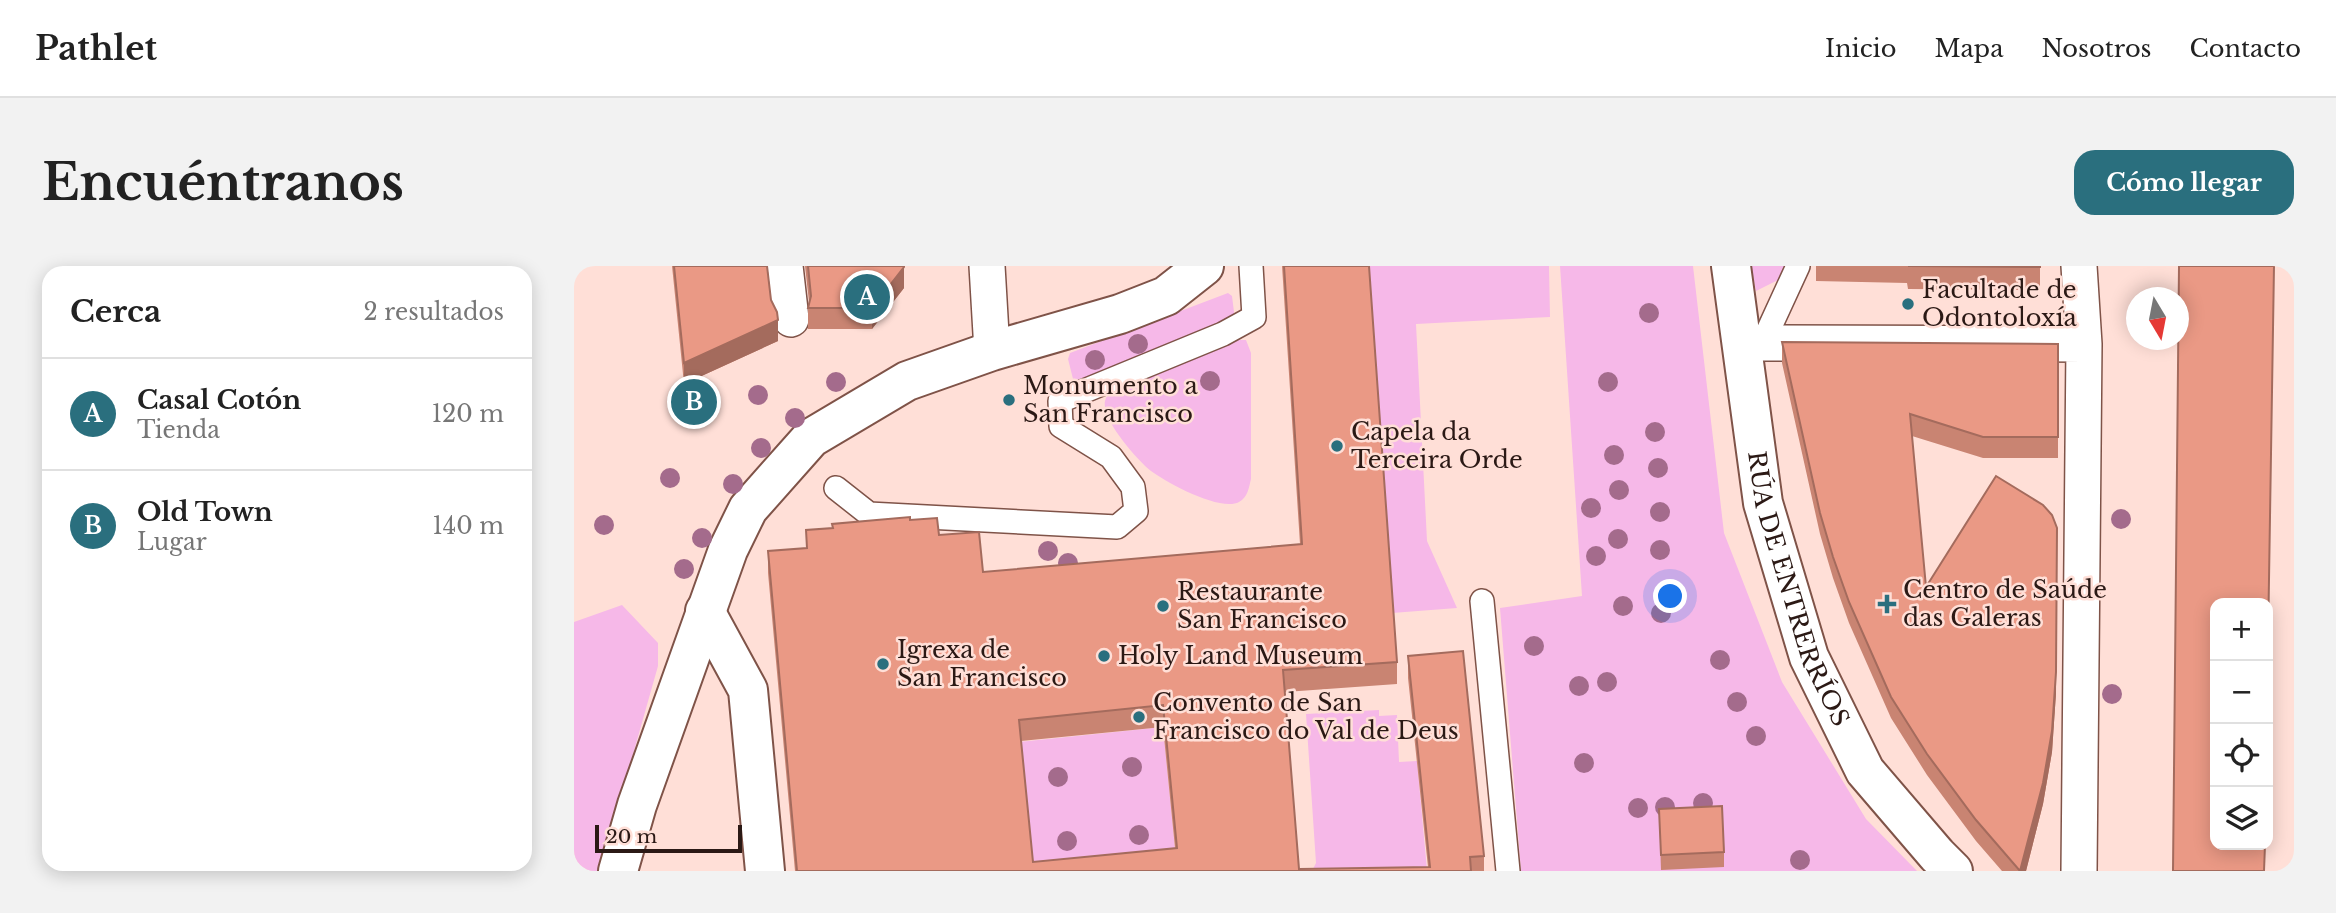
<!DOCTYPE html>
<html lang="es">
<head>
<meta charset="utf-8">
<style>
  body { margin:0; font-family:"Libre Baskerville",serif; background:#f2f2f2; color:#222 }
  .controls { position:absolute; right:21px; bottom:21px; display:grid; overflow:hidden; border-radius:14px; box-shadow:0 4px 18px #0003 }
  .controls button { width:63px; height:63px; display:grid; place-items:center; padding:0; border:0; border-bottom:2px solid #e0e0e0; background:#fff; color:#222; font:35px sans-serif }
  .compass { position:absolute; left:1552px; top:21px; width:63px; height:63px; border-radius:50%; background:#fff; box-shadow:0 4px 18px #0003; rotate:170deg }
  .scale { position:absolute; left:21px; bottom:18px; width:147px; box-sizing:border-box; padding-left:7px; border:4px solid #2b1915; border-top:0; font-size:19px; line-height:24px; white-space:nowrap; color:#2b1915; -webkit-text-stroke:5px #ffdfd7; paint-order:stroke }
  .you { position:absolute; left:1097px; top:331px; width:24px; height:24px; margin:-18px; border:5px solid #fff; border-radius:50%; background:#1a73e8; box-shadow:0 0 0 10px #1a73e833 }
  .badge { display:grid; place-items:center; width:46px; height:46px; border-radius:50%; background:#2a6f7e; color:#fff; font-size:23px; font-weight:700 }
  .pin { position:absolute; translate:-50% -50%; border:4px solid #fff; box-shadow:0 2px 7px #0006 }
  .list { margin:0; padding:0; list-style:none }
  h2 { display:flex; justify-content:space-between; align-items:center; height:91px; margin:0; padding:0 28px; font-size:30px }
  h2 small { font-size:23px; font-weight:400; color:#767676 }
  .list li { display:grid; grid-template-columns:46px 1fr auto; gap:21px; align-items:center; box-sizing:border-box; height:112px; padding:0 28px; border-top:2px solid #e0e0e0 }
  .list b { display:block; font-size:26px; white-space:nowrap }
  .list p { margin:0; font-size:23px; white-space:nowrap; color:#767676 }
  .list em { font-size:23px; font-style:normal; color:#767676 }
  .icon { flex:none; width:38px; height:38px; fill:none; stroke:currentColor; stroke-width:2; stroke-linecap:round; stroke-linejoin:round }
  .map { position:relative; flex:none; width:1720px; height:605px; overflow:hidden; border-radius:21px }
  header { display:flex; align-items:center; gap:42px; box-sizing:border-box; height:98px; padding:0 35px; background:#fff; border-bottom:2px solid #e0e0e0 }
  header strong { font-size:33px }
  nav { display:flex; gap:38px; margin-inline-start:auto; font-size:24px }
  .intro { display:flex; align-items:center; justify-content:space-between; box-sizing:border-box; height:168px; padding:0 42px }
  h1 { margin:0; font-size:49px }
  .button { padding:18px 32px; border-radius:21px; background:#2a6f7e; color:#fff; font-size:24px; font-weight:700 }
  main { display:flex; gap:42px; padding:0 42px }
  aside { flex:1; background:#fff; border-radius:21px; box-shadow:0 4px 18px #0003 }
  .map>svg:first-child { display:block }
  .green { fill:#f6b8e8 }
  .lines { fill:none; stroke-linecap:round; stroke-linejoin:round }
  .service-casing { stroke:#7f5348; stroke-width:26 }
  .pedestrian-casing { stroke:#7f5348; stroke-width:38 }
  .minor-casing { stroke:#7f5348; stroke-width:42 }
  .service { stroke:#fff; stroke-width:23 }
  .pedestrian { stroke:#fff; stroke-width:35 }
  .minor { stroke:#fff; stroke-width:38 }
  .tree { fill:#a46b8c }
  .wall { fill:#c98472; fill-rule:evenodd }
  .shaded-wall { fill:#a46b5d }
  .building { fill:#ea9985; stroke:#a46b5d; stroke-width:2; fill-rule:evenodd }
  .poi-dot { fill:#2a6f7e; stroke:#ffdfd7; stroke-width:2.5 }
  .labels { text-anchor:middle; stroke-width:5; stroke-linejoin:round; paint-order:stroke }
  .poi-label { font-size:24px; fill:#2b1915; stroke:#ffdfd7; text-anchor:start }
  .street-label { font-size:24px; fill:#2b1915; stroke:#ffdfd7 }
</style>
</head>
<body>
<header>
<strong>Pathlet</strong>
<nav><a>Inicio</a><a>Mapa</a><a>Nosotros</a><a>Contacto</a></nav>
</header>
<div class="intro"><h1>Encuéntranos</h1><a class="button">Cómo llegar</a></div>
<main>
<aside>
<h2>Cerca<small>2 resultados</small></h2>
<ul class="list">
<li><span class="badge">A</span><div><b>Casal Cotón</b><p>Tienda</p></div><em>120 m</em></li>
<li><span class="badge">B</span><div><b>Old Town</b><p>Lugar</p></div><em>140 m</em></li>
</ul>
</aside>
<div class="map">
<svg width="1720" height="605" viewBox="0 0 1720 605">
  <rect width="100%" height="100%" fill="#ffdfd7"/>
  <path class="green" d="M793,0H975L976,51L842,58L853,275L883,342L818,347Z
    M986,0H1119L1150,267L1208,416L1292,553L1343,605H947L926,342L1008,330Z
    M1177,0H1214L1208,12L1182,25Z
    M654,27L658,30L661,54L658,58L504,115L499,113L494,93L496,87Z
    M664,74H672L677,87V213C675,221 674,231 665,236C647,246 593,217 577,205C563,194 527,153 531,135C533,127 539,125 546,121Z
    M48,339L84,377V400L26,605H0V356Z
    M805,444V450L823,449L825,496L843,495L853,604L738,605L742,597L732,448Z
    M589,461L603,603L458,605L445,476Z"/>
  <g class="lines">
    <g class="service-casing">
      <path id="service" d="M1189,76L1224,0
        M262,222L295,248L543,261L562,245L559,221L537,191L487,160L486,135L649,68L680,51L677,0
        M908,335L934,605"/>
    </g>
    <g class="pedestrian-casing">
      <path id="pedestrian" d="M211,0L217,53
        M413,0L418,85
        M1505,0L1510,78L1505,605
        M1167,77L1510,78"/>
    </g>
    <g class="minor-casing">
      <g id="minor">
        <path id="s1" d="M1157,0L1189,237L1235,391L1291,505L1363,589L1379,605"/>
        <path d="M131,345L174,424L191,605"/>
        <path d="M44,605L63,539L154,284L174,243L237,172L333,115L418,85L546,48L592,30L630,0"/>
      </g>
    </g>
    <use href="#service" class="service"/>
    <use href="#pedestrian" class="pedestrian"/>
    <use href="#minor" class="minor"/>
  </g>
  <g class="tree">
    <circle cx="1075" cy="47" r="10"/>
    <circle cx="564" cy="78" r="10"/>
    <circle cx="521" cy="94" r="10"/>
    <circle cx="636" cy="115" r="10"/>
    <circle cx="262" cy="116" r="10"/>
    <circle cx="1034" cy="116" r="10"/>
    <circle cx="184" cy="129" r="10"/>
    <circle cx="221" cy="152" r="10"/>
    <circle cx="1081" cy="166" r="10"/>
    <circle cx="187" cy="182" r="10"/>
    <circle cx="1040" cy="189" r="10"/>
    <circle cx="1084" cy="202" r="10"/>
    <circle cx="96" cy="212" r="10"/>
    <circle cx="159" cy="218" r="10"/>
    <circle cx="1045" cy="224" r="10"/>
    <circle cx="1017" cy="242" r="10"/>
    <circle cx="1086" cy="246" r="10"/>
    <circle cx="1547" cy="253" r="10"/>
    <circle cx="30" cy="259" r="10"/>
    <circle cx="128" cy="272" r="10"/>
    <circle cx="1044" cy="273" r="10"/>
    <circle cx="1086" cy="284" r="10"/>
    <circle cx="474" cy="285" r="10"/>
    <circle cx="1022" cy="290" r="10"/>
    <circle cx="494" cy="297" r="10"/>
    <circle cx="110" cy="303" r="10"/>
    <circle cx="1049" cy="340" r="10"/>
    <circle cx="1087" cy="347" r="10"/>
    <circle cx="960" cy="380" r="10"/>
    <circle cx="1146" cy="394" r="10"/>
    <circle cx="1033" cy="416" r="10"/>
    <circle cx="1005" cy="420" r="10"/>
    <circle cx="1538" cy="428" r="10"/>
    <circle cx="1163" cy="436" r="10"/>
    <circle cx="1182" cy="470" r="10"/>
    <circle cx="1010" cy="497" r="10"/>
    <circle cx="558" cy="501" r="10"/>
    <circle cx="484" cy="511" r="10"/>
    <circle cx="1129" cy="537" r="10"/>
    <circle cx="1091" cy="541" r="10"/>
    <circle cx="1064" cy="542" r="10"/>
    <circle cx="565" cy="569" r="10"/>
    <circle cx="493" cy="575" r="10"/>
    <circle cx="1226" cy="594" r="10"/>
  </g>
  <path class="wall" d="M98,0H193L197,34L204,75L110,118Z
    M231,0H330V22L298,63H234V42L235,36Z
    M708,0H795L823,396V418L711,426L725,603L854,601L834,412V390L910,590V605H221L194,307V285L232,282V264L258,262V258L336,254L365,269L409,306L726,278ZM589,461L601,582L459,596L447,475Z
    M1242,0H1466V24L1334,23L1333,17L1242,15Z
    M1208,76L1484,78V192H1409L1338,170L1352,321L1482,427L1478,486L1469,538L1452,605H1428L1402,575L1353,509L1317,452L1275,357L1259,312L1246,268L1208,97Z
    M1085,543L1150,586V601L1087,604Z"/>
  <path class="shaded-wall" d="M330,1V22L298,63V42Z
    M204,54V75L110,118V97Z
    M1483,262L1482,427L1478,486L1469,538L1452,605H1446Z"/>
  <path class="building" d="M100,0H193L197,34L203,46L204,54L110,97Z
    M234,0H330V1L298,42H234L237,30Z
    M710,0H795L823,396L709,404L725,603L856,601L834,390L889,385L910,590L896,591L897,605H223L194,285L233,282L232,264L259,262L258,258L336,251V254L363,252L365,269L405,266L409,306L728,278ZM589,439L603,582L459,596L445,454Z
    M1334,0H1466V1Z
    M1605,0H1700L1694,376V337H1641V579H1691L1690,605H1599Z
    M1208,76L1484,78V171H1409L1336,148L1352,321L1422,210L1469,239L1478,249L1483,262L1482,406L1478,465L1469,517L1446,605L1402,554L1353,488L1317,431L1275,336L1259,291L1246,247Z
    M1148,540L1150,586L1087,589L1085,543Z"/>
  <g class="poi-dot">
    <circle cx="1334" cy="38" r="7"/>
    <circle cx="435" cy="134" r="7"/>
    <circle cx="763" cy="180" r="7"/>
    <path d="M1309.5 327.5h7v7h7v7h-7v7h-7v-7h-7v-7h7z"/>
    <circle cx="589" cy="340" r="7"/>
    <circle cx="530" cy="390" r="7"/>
    <circle cx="309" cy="398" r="7"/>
    <circle cx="565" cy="451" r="7"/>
  </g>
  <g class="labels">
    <g class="poi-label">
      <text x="1348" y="32">Facultade de<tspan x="1348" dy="28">Odontoloxía</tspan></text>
      <text x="449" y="128">Monumento a<tspan x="449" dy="28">San Francisco</tspan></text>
      <text x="777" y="174">Capela da<tspan x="777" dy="28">Terceira Orde</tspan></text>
      <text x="1329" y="332">Centro de Saúde<tspan x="1329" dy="28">das Galeras</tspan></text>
      <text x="603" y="334">Restaurante<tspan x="603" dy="28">San Francisco</tspan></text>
      <text x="323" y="392">Igrexa de<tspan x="323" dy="28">San Francisco</tspan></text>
      <text x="544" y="398">Holy Land Museum</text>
      <text x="579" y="445">Convento de San<tspan x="579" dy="28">Francisco do Val de Deus</tspan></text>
    </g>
    <g class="street-label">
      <text dy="8" stroke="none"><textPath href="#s1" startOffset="331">RÚA DE ENTRERRÍOS</textPath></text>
    </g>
  </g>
</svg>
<div class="controls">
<button>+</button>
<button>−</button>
<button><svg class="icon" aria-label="locate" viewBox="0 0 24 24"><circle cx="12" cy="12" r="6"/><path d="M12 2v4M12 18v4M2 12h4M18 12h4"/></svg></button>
<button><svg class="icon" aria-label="layers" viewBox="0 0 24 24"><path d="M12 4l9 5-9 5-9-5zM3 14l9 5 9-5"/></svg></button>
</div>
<svg class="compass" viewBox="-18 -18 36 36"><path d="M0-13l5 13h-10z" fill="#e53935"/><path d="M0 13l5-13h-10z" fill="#767676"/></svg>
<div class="scale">20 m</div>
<div class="you"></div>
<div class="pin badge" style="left:293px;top:31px">A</div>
<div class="pin badge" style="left:120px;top:136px">B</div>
</div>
</main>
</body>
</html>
